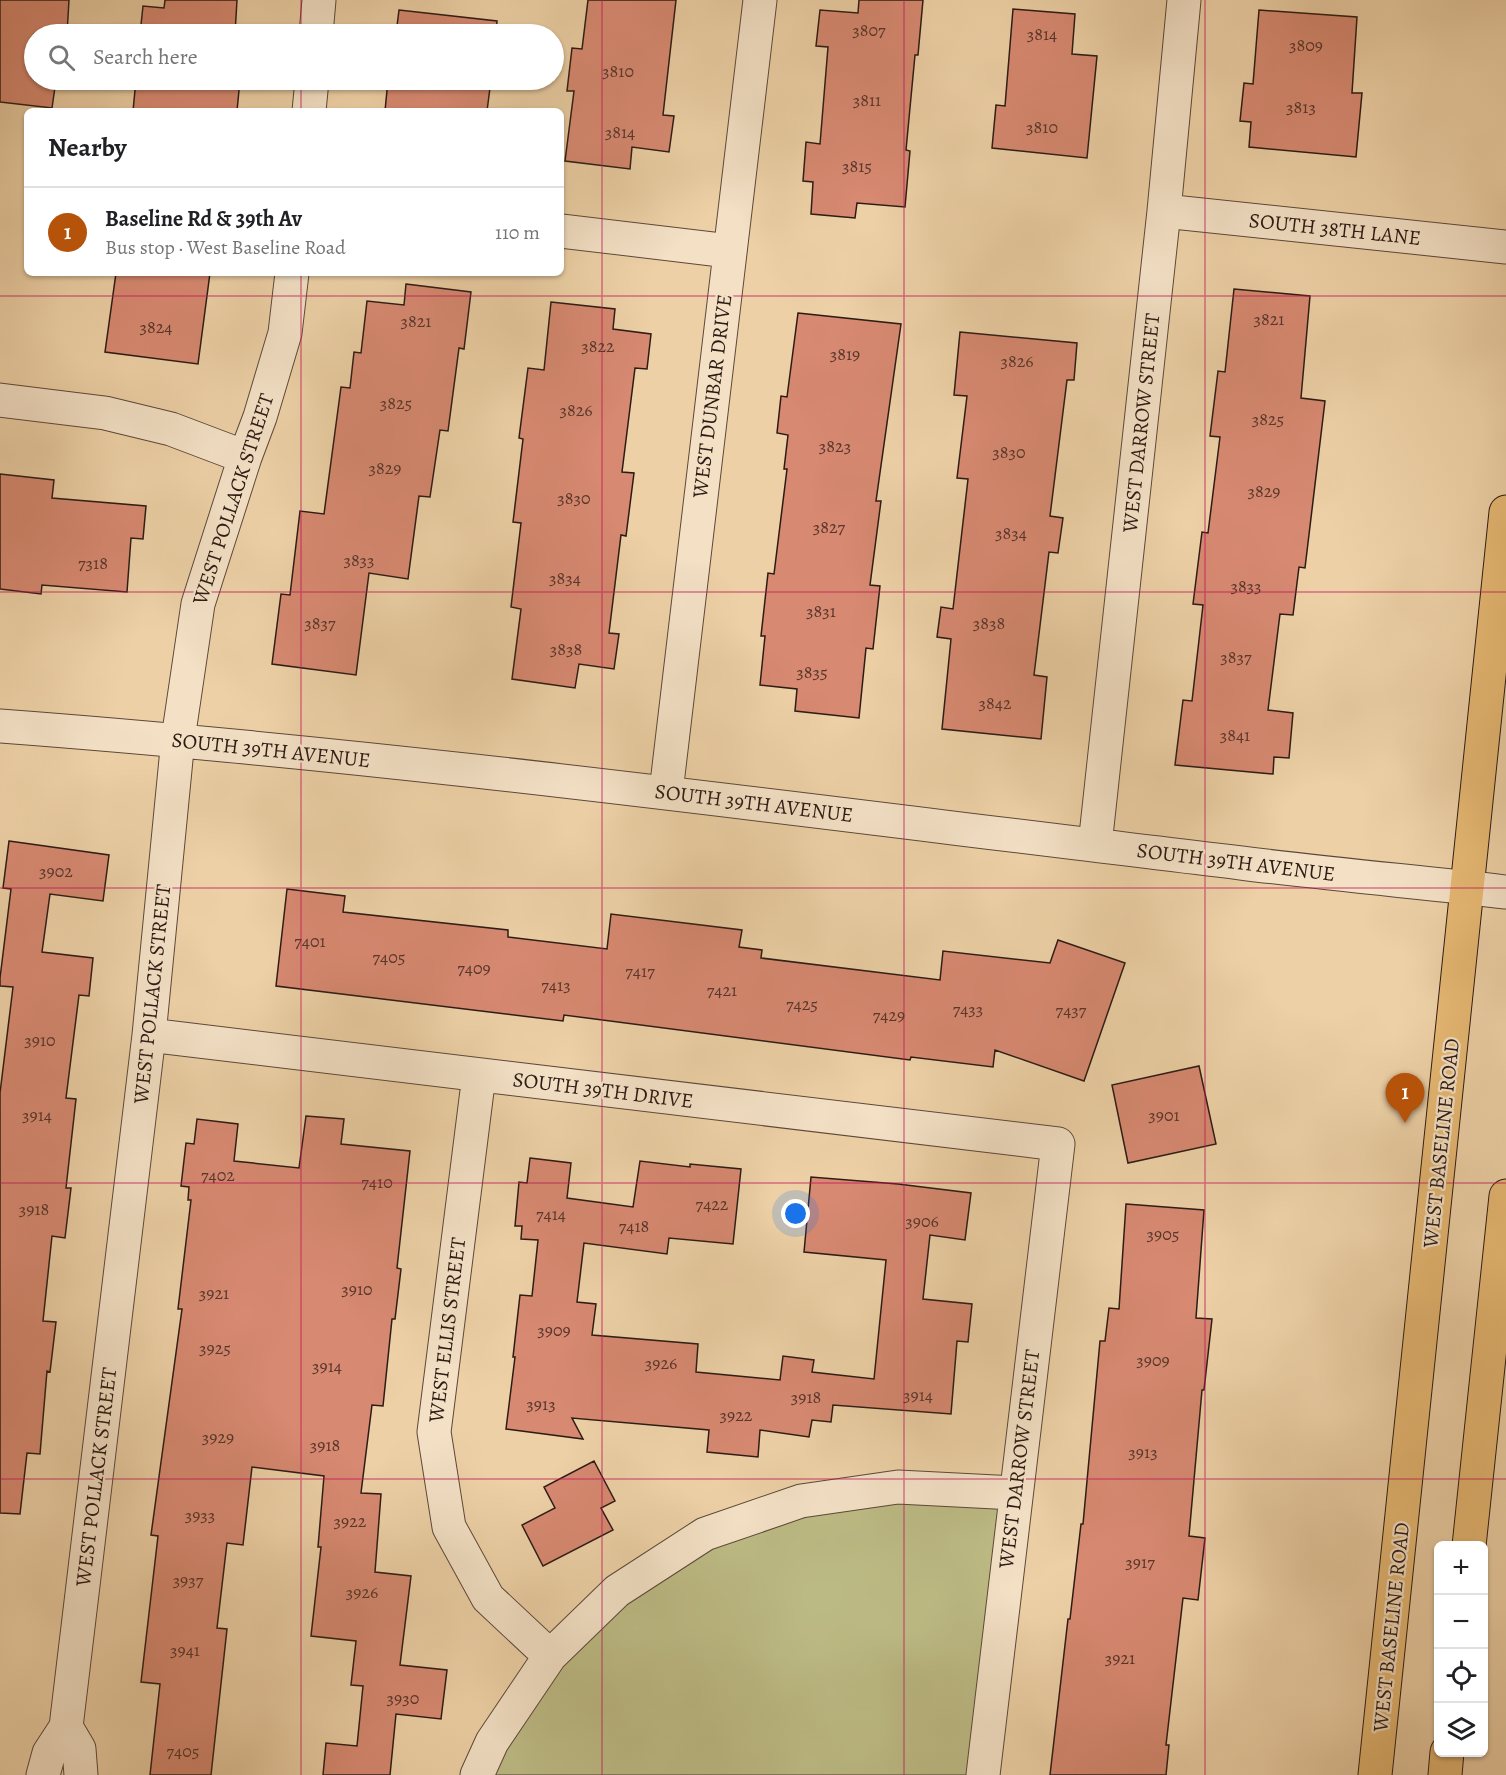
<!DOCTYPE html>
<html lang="en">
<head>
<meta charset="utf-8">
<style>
  body { margin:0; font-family:Alegreya,serif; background:#f2f2f2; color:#202124 }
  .controls { position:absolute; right:18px; bottom:18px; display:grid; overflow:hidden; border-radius:9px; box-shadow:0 2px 4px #0004 }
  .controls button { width:54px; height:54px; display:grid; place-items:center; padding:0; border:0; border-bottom:2px solid #e0e0e0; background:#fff; color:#202124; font:30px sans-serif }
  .you { position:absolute; left:796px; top:1214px; width:21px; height:21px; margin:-15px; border:4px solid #fff; border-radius:50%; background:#1a73e8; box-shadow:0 0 0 9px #1a73e833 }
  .badge { display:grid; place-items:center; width:39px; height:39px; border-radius:50%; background:#b45309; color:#fff; font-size:20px; font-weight:700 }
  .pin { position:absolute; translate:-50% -50px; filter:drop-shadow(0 2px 3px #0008) }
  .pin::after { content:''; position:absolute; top:32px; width:21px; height:18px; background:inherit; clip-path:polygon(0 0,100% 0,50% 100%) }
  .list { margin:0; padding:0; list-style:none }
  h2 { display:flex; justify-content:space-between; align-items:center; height:78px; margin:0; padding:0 24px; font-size:26px }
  h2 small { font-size:20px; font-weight:400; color:#757577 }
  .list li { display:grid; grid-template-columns:39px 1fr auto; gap:18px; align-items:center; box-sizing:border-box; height:90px; padding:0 24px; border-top:2px solid #e0e0e0 }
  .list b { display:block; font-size:22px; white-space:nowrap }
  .list p { margin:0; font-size:20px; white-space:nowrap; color:#757577 }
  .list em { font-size:20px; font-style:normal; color:#757577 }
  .icon { flex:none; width:33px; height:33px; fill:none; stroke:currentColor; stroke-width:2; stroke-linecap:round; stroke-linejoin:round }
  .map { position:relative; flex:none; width:1506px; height:1775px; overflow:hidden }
  .search { position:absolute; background:#fff; box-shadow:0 2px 4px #0004; left:24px; top:24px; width:540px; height:66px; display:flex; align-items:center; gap:15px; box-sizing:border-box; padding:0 21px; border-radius:33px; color:#757577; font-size:22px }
  .panel { position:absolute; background:#fff; box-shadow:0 2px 4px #0004; left:24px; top:108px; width:540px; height:168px; border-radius:9px }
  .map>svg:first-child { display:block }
  .green { fill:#bcba84; stroke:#746a4c; stroke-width:1.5 }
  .building { fill:#d78971; stroke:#2c1b15; stroke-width:1.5 }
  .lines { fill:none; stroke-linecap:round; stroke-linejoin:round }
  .minor-casing { stroke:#5c4839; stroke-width:35 }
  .major-casing { stroke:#2c1b15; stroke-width:35 }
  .minor { stroke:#f3e0c5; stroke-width:33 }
  .major { stroke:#e6b873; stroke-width:33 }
  .grid { fill:none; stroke:#c2185b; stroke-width:1.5; stroke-opacity:0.55 }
  .labels { text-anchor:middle; stroke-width:4.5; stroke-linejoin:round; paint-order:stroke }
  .number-label { font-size:18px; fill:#57362c }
  .street-label { font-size:21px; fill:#2c1b15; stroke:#f3e0c5 }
</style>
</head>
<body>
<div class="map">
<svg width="1506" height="1775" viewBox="0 0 1506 1775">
  <rect width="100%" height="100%" fill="#edd0a6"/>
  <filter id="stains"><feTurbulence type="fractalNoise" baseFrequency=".00333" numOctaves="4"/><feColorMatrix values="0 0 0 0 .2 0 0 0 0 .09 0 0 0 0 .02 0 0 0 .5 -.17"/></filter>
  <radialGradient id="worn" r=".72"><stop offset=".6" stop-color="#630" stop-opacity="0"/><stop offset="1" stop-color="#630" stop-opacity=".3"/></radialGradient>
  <path class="green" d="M1015,1493L983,1775H477L617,1591L801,1501Z"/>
  <path class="building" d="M0,0H69L67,34H34V80H56L52,108L0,102Z
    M165,0H237L235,34H140L143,6L164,8Z
    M588,0H676L663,115L674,116L669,152L632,147L630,169L565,161L574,91H567L572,48L582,49Z
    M859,0H923L918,55H915L906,150L910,151L905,207L857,203L855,218L811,214L813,182L803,181L806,142L820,144L828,47L816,46L820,10L858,13Z
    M1013,9L1075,14L1072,54L1097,56L1087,158L992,148L996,105L1005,106Z
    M399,10L497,21L496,34H396Z
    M1259,10L1357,17L1352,93H1362L1356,157L1249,147L1251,122L1240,121L1244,83L1253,84Z
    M136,80H240L237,111H133Z
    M388,80H491L487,111H385Z
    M116,273H210L198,364L105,352Z
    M406,284L471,292L464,349L459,348L448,431L440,430L430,497L419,496L408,579L369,573L356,675L272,664L281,594L290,595L300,511L324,514L341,387L350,388L354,352L361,353L367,301L404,305Z
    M1234,289L1310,296L1301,398L1325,401L1305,568L1299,567L1293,615L1280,614L1268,710L1293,713L1289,758L1274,757L1273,774L1175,765L1183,700L1192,701L1203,605L1193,604L1202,532L1208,533L1220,437L1210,436L1218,371L1225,372Z
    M551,302L615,309L613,329L651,334L647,369L635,368L622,472L634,473L626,536L621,535L609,633L619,634L614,669L579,664L575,688L512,679L521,609L511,607L521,523L513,522L523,439L519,438L528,368L544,370Z
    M798,313L901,324L876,501H881L870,585L880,586L873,649L866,648L859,718L795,711L797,689L760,685L765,636H761L768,573L774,574L787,469H784L788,435L777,433L781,396L787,397Z
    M960,332L1077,343L1074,380H1067L1050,516L1063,518L1058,553L1049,552L1034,675L1047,677L1041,739L942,729L951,639L937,637L941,607L953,609L968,479L957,478L967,396L954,395Z
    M0,474L54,480L52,498L146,506L143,539L131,538L127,592L42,585L41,594L0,589Z
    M9,841L109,855L103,901L50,894L42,952L93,958L89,996L79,995L66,1098L76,1099L66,1188H71L65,1238L52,1236L43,1321L56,1322L50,1372L47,1371L40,1454L27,1453L20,1514L0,1513V1093L13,987L0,986V978L11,889L3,888Z
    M287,889L345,896L343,912L508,930V937L607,949L611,914L742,930L739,947L762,950L761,958L940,980L943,951L1050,963L1058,940L1125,963L1084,1081L995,1050L993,1067L911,1057L910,1060L564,1015L563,1021L276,986Z
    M1199,1066L1216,1144L1128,1163L1112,1085Z
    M306,1116L344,1119L341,1144L410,1151L397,1268L401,1269L395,1319H392L383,1406L372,1405L361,1493L381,1494L375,1572L411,1576L400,1665L447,1670L441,1719L396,1714L390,1775H323L326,1743L357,1746L363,1686L351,1685L356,1641L311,1636L321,1547H318L324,1476L252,1467L243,1545L227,1543L217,1628L227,1629L211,1775H150L160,1684L141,1682L158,1536L151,1535L182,1309H178L191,1200H188L189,1187L181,1186L186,1143L194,1144L197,1119L238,1124L234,1161L299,1168Z
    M530,1158L571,1163L567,1198L633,1207L640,1161L690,1167V1164L741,1169L733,1244L669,1238L667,1254L584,1243L577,1302L596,1304L592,1335L698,1344L696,1372L780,1380L783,1356L814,1360L812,1372L874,1379L886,1260L804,1252L811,1177L898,1184L971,1193L965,1240L930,1235L923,1299L972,1304L968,1342L957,1341L951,1414L833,1405L831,1422L812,1420L809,1437L760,1430L758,1457L707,1452L709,1430L572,1418L583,1439L506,1429L515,1357H513L520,1295L532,1296L538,1240L521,1239L522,1226H515L519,1182L527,1183Z
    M1126,1204L1204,1210L1196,1318L1212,1319L1204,1390H1202L1189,1536L1205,1538L1198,1600L1183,1598L1166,1745H1169L1166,1775H1050L1068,1619H1070L1081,1524H1083L1100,1341H1105L1109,1308L1119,1309Z
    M594,1461L615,1501L601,1508L613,1530L543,1566L522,1525L555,1508L544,1487Z"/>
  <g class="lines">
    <g class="minor-casing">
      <path id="minor" d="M316,34L319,0
        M309,111L312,80
        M1164,211L1506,247
        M561,231L729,251
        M0,400L105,413L171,429L245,457
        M0,726C415,757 828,814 1241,863C1329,874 1418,882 1506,892
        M666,792L760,0
        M1095,845L1164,211L1184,0
        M149,1035L1058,1144L983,1775
        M479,1075L434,1432L449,1527L488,1598L550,1656
        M66,1727L79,1749L81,1775
        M43,1775L49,1753L66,1727L149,1035L178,739L198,604L245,457L260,417L285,333L292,273
        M477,1775L492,1742L550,1656L617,1591L705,1534L801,1501L898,1487L1015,1493"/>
    </g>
    <g class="major-casing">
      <path id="major" d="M1469,1546L1506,1196
        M1375,1775L1506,512
        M1445,1775L1447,1752"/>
    </g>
    <use href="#minor" class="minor"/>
    <use href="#major" class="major"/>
  </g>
  <path class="grid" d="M301,0V34M602,0V1775M904,0V1775M1205,0V1775M301,80V111M301,273V1775M0,296H1506M0,592H1506M0,888H1506M0,1183H1506M0,1479H1506"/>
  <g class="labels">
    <g class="number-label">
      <text x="869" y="36">3807</text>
      <text x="1042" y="40">3814</text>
      <text x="1306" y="51">3809</text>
      <text x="618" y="77">3810</text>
      <text x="867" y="106">3811</text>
      <text x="1301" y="113">3813</text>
      <text x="1042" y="133">3810</text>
      <text x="620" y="138">3814</text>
      <text x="857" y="172">3815</text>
      <text x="1269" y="325">3821</text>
      <text x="416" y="327">3821</text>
      <text x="156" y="333">3824</text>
      <text x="598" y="352">3822</text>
      <text x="845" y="360">3819</text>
      <text x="1017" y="367">3826</text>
      <text x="396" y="409">3825</text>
      <text x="576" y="416">3826</text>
      <text x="1268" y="425">3825</text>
      <text x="835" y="452">3823</text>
      <text x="1009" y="458">3830</text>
      <text x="385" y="474">3829</text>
      <text x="1264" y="497">3829</text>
      <text x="574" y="504">3830</text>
      <text x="829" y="533">3827</text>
      <text x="1011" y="539">3834</text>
      <text x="359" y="566">3833</text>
      <text x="93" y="569">7318</text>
      <text x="565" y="584">3834</text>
      <text x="1246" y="592">3833</text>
      <text x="821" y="617">3831</text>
      <text x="320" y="629">3837</text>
      <text x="989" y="629">3838</text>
      <text x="566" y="655">3838</text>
      <text x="1236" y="663">3837</text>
      <text x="812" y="678">3835</text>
      <text x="995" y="709">3842</text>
      <text x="1235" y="741">3841</text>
      <text x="56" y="877">3902</text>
      <text x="310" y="947">7401</text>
      <text x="389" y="963">7405</text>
      <text x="474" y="974">7409</text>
      <text x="640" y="977">7417</text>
      <text x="556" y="991">7413</text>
      <text x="722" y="996">7421</text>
      <text x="802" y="1010">7425</text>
      <text x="968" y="1015">7433</text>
      <text x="1071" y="1016">7437</text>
      <text x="889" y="1021">7429</text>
      <text x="40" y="1046">3910</text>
      <text x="37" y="1121">3914</text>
      <text x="1164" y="1121">3901</text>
      <text x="218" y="1181">7402</text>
      <text x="377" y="1188">7410</text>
      <text x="712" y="1210">7422</text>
      <text x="34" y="1215">3918</text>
      <text x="551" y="1220">7414</text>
      <text x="922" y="1227">3906</text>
      <text x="634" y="1232">7418</text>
      <text x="1163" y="1240">3905</text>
      <text x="357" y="1295">3910</text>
      <text x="214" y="1299">3921</text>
      <text x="554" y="1336">3909</text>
      <text x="215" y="1354">3925</text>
      <text x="1153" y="1366">3909</text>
      <text x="661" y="1369">3926</text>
      <text x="327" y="1372">3914</text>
      <text x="918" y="1401">3914</text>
      <text x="806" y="1403">3918</text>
      <text x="541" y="1410">3913</text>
      <text x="736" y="1421">3922</text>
      <text x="218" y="1443">3929</text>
      <text x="325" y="1451">3918</text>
      <text x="1143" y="1458">3913</text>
      <text x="200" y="1521">3933</text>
      <text x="350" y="1527">3922</text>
      <text x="1140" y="1568">3917</text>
      <text x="188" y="1586">3937</text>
      <text x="362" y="1598">3926</text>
      <text x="185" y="1656">3941</text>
      <text x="1120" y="1664">3921</text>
      <text x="403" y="1704">3930</text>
      <text x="183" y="1757">7405</text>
    </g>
    <g class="street-label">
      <text transform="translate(1335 229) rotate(6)" y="7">SOUTH 38TH LANE</text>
      <text transform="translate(712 396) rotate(-83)" y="7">WEST DUNBAR DRIVE</text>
      <text transform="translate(1141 423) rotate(-84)" y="7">WEST DARROW STREET</text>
      <text transform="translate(233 499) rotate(-72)" y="7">WEST POLLACK STREET</text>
      <text transform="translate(271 750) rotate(6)" y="7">SOUTH 39TH AVENUE</text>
      <text transform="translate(754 803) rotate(7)" y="7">SOUTH 39TH AVENUE</text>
      <text transform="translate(1236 862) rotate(7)" y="7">SOUTH 39TH AVENUE</text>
      <text transform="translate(152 994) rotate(-84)" y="7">WEST POLLACK STREET</text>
      <text transform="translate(603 1090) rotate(7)" y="7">SOUTH 39TH DRIVE</text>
      <text transform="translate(1441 1143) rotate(-84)" y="7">WEST BASELINE ROAD</text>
      <text transform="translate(447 1330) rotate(-83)" y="7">WEST ELLIS STREET</text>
      <text transform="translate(1019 1459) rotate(-83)" y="7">WEST DARROW STREET</text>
      <text transform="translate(96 1477) rotate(-83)" y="7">WEST POLLACK STREET</text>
      <text transform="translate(1391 1627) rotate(-84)" y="7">WEST BASELINE ROAD</text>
    </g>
  </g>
  <rect width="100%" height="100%" filter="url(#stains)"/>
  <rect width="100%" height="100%" fill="url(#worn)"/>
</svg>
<div class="controls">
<button>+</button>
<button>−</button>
<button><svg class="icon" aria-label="locate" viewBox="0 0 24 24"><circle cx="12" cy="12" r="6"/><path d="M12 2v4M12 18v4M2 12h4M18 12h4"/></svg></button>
<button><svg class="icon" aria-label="layers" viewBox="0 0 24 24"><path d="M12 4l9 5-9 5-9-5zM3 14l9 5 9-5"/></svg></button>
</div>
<div class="you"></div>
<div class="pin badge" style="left:1405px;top:1123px">1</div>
<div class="search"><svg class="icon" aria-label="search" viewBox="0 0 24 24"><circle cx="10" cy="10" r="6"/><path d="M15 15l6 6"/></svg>Search here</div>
<section class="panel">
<h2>Nearby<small></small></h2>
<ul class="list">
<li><span class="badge">1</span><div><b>Baseline Rd &amp; 39th Av</b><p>Bus stop · West Baseline Road</p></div><em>110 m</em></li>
</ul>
</section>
</div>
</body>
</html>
